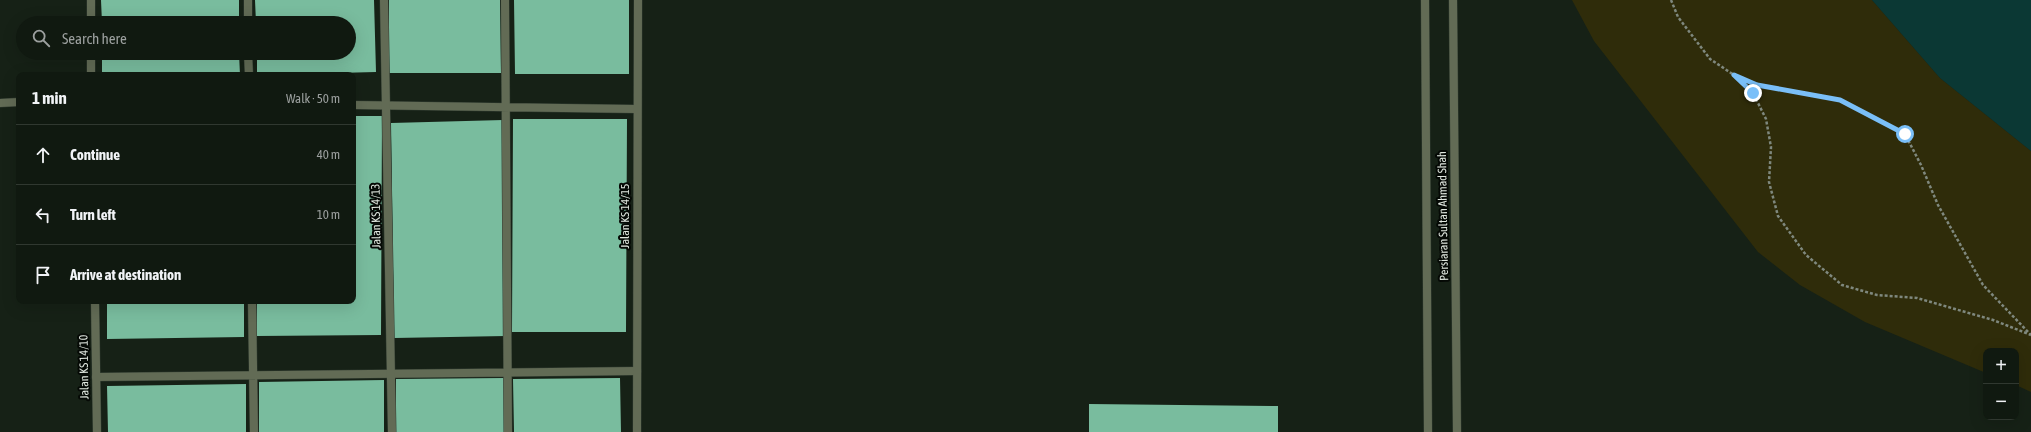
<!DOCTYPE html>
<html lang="en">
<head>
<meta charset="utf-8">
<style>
  body { margin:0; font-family:"Asap Condensed",sans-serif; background:#192219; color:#f1f3f6 }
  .controls { position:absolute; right:12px; bottom:12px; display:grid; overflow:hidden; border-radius:8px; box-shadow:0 4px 16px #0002 }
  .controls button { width:36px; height:36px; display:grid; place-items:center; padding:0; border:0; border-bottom:1px solid #303830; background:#101910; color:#f1f3f6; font:20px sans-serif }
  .stop { position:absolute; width:12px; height:12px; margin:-9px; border:3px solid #7abff8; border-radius:50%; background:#fff }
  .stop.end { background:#7abff8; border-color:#fff; box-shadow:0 1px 4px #0008 }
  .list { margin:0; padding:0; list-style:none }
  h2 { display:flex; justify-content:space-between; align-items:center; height:52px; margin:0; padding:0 16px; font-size:17px }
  h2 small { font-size:13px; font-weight:400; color:#9ca09f }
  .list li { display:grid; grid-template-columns:26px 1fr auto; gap:12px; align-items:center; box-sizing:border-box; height:60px; padding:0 16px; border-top:1px solid #303830 }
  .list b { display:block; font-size:15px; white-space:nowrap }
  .list em { font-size:13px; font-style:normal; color:#9ca09f }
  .icon { flex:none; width:22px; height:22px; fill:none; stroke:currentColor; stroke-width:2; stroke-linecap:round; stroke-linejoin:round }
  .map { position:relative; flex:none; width:2031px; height:432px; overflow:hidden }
  .search { position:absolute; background:#101910; box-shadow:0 4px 16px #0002; left:16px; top:16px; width:340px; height:44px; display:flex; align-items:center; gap:10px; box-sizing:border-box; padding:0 14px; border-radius:22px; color:#9ca09f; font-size:15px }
  .panel { position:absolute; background:#101910; box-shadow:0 4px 16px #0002; left:16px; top:72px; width:340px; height:232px; border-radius:8px }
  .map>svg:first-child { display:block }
  .green { fill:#2f2c0a }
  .water { fill:#0b3834 }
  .building { fill:#79bc9e }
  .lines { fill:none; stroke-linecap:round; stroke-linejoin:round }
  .service-casing { stroke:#323d32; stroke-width:9 }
  .minor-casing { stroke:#323d32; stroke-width:9 }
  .path { stroke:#7f887e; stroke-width:2.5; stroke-dasharray:3 2; stroke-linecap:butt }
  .service { stroke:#626b55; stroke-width:8 }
  .minor { stroke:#626b55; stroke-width:8 }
  .route { stroke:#7abff8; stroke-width:5 }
  .labels { text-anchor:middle; stroke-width:4; stroke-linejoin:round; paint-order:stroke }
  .street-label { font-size:12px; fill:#e0e7df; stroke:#050905 }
</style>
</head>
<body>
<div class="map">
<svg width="2031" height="432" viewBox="0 0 2031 432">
  <rect width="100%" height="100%" fill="#162116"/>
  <path class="green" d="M1572,0H1872L1940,78L2031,151V392L2016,385V351H1986V373L1865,322L1800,285L1758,252L1594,41Z"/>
  <path class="water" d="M1872,0H2031V151L1940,78Z"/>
  <path class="building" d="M101,0H239V23H102Z
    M255,0H374L376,72L257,75V53H349V23H256Z
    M389,0H500L501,73H389Z
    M514,0H629V74H515Z
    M102,53H239L240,75H102Z
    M353,116H382L381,335L256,336L257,301H353Z
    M513,119H627L626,332H512Z
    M503,120L506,336L394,338L391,123Z
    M107,301H244V337L107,339Z
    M504,378L505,432H396V379Z
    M620,378L621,432H514L513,379Z
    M384,380V432H259V382Z
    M246,384V432H108L107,386Z
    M1089,404L1278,406V432H1089Z"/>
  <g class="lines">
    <g class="service-casing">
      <path id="service" d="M248,0V23
        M505,0L508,432
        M248,53L249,75
        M353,105L636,109
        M252,301L254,432
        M96,377L637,371"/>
    </g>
    <g class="minor-casing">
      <path id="minor" d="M91,0V23
        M384,0L392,432
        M1425,0L1428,432
        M1453,0L1457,432
        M91,53V75
        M0,103L19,102
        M95,301L97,432
        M637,432L638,0"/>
    </g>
    <path class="path" d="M1671,0L1678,17L1710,59L1734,75L1757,85L1840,100L1905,134L1921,165L1938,205L1983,285L2031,335
      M1736,77L1753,93L1766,119L1771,147L1769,182L1778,216L1806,255L1842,285L1877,295L1917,298L1993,320L2031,335"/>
    <use href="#service" class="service"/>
    <use href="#minor" class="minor"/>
  </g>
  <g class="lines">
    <path class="route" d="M1753,93L1734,75L1757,85L1840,100L1905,134"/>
  </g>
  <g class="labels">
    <g class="street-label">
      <text transform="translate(376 216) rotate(-91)" y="4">Jalan KS 14/13</text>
      <text transform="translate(625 216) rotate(-90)" y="4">Jalan KS 14/15</text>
      <text transform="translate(1443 216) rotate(-91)" y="4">Persiaran Sultan Ahmad Shah</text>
      <text transform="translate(84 367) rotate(-91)" y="4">Jalan KS 14/10</text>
    </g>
  </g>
</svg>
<div class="controls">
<button>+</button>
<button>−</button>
</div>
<div class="stop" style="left:1905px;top:134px"></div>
<div class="stop end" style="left:1753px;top:93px"></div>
<div class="search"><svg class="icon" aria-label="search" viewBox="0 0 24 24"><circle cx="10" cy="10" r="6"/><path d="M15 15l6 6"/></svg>Search here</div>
<section class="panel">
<h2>1 min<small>Walk · 50 m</small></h2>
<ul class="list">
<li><svg class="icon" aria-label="ahead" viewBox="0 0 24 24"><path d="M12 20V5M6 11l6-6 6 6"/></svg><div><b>Continue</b></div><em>40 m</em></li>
<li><svg class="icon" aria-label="left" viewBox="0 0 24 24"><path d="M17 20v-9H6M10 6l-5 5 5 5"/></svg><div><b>Turn left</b></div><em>10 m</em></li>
<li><svg class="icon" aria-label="arrive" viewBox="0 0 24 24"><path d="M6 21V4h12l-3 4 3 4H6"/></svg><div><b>Arrive at destination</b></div></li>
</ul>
</section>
</div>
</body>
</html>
